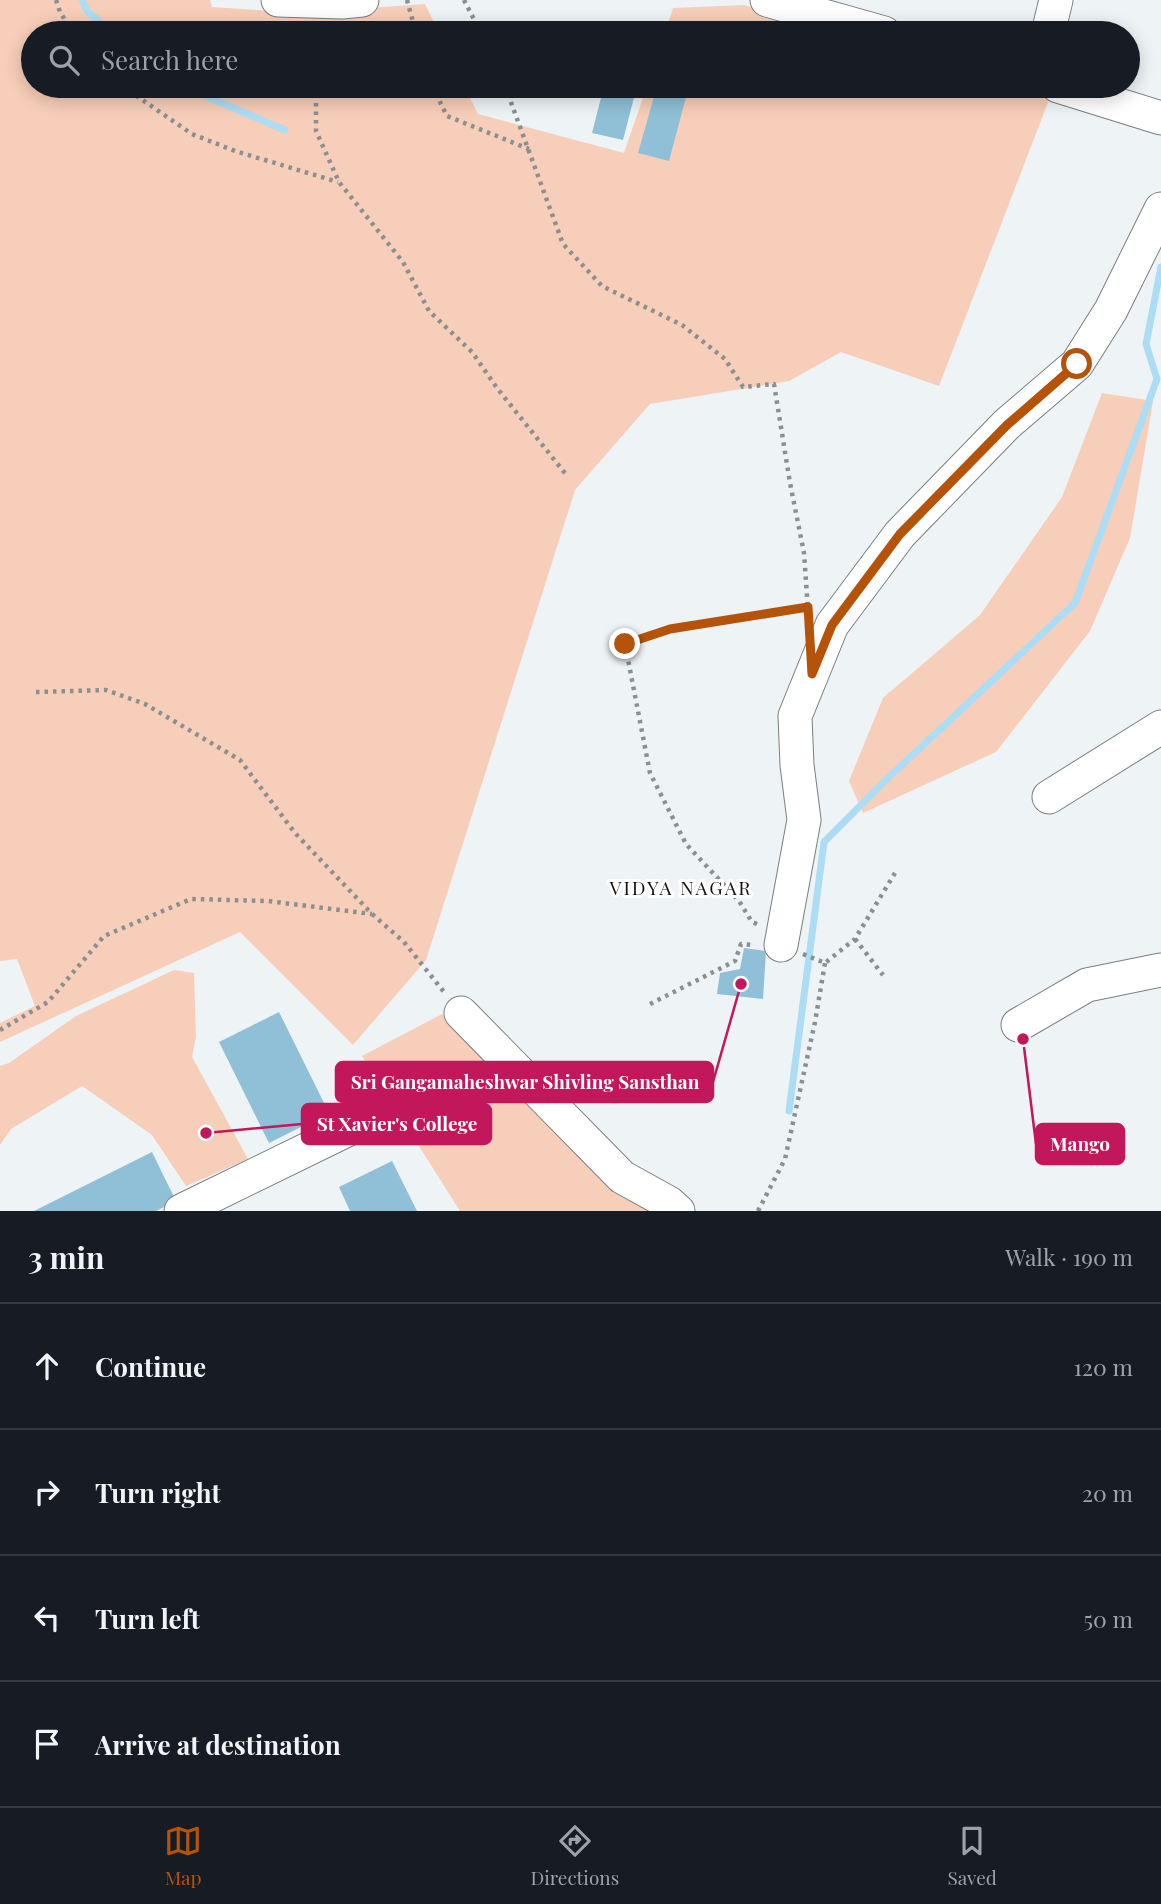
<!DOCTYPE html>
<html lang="en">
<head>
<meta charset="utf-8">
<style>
  body { margin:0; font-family:"Playfair Display",serif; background:#20242c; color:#f1f3f6 }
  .stop { position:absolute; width:21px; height:21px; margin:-16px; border:5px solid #b45309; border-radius:50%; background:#fff }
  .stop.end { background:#b45309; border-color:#fff; box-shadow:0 2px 7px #0008 }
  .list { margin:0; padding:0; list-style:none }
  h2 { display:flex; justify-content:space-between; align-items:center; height:91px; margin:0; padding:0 28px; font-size:30px }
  h2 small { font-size:23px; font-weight:400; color:#9ea1a6 }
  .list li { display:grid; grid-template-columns:46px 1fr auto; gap:21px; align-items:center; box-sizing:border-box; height:126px; padding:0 28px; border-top:2px solid #363941 }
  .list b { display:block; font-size:26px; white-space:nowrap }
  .list em { font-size:23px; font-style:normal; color:#9ea1a6 }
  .icon { flex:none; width:38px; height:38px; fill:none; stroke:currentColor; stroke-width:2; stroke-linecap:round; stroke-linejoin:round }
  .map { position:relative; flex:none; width:1161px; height:1211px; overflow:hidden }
  .search { position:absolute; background:#171b24; box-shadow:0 4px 18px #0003; left:21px; right:21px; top:21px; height:77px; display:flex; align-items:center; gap:18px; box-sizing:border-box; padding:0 24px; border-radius:38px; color:#9ea1a6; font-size:26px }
  .sheet { height:595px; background:#171b24 }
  nav { display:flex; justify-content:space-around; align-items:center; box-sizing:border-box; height:98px; border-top:2px solid #363941; background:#171b24; font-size:19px; color:#9ea1a6 }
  nav a { display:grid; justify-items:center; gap:4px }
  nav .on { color:#b45309 }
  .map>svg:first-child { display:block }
  .green { fill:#f7ceb9 }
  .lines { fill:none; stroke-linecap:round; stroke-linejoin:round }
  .stream { stroke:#acddf4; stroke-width:7 }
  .building { fill:#90c0d7 }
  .minor-casing { stroke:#7a7f81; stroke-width:35 }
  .path { stroke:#8b8f90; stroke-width:4.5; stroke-dasharray:3.5 5; stroke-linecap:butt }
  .minor { stroke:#fff; stroke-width:33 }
  .route { stroke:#b45309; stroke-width:9 }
  .labels { text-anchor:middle; stroke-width:6; stroke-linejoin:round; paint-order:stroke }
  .neighbourhood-label { font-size:19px; letter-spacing:2px; fill:#141616; stroke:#fff }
  .leader { fill:none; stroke:#c2185b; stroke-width:2.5 }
  .callout-dot { fill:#c2185b; stroke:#fff; stroke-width:2.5 }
  .callout { fill:#c2185b; stroke:#c2185b; stroke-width:2.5 }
  .callout-label { font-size:19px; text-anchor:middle; font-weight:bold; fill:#fff }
</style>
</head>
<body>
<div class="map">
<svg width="1161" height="1211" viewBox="0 0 1161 1211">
  <rect width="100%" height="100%" fill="#eef3f5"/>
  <path class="green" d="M0,0H210L212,7L300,13L425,4L439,33H33V86H464L478,114L624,153L647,86H1012L1050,97L939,386L841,352L789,381L650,404L575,490L426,960L353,1045L240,932L0,1042V1023L35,1006L17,959L0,961Z
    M744,5L838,33H665L673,8Z
    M1102,393L1153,401L1130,538L1090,631L996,752L863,813L849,781L883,698L980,615L1062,497Z
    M174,970L194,973L196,1037L192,1057L248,1159L186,1186L152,1135L82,1086L11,1129L0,1145V1066L9,1063L76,1016Z
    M442,1014L605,1179L664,1211H460L362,1056Z"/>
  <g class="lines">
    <path class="stream" d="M82,0L87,11L112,33
      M182,86L285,130
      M789,1111L824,842L888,778L1075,603L1157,379L1146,344L1161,267"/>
  </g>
  <path class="building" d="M604,86H637L623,140L592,133Z
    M657,86H689L669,161L638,153Z
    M744,948L766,951L763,999L717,994L720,973L740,969Z
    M279,1012L329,1113L269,1143L219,1042Z
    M152,1152L176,1201L156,1211H34Z
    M392,1161L417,1211H350L339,1187Z"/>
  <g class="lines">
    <g class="minor-casing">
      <path id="minor" d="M278,0L342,2L362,0
        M767,0L884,33
        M1048,33L1056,0
        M1058,86L1161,118
        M1049,797L1161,727
        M781,945L804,820L797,765L795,716L832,625L900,534L1007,424L1077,364L1111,310L1161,209
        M461,1013L622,1177L669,1203L678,1211
        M1018,1025L1087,985L1161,970
        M181,1211L351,1128"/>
    </g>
    <path class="path" d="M56,0L60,12L73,33
      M407,0L416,33
      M464,0L481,33
      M122,86L192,134L235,151L338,182
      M316,86V131L339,182L403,262L429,311L472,352L497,388L568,477
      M432,86L447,116L529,149
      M505,86L563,244L602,286L682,325L725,359L743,387L774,384L790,483L804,553L808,610
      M36,692L106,690L145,704L240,760L295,833L372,914L404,942L444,992
      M757,924L752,922L739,901L686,844L650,773L625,644L670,629L808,607
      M855,939L883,975
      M803,954L825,963L855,939L895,873
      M650,1004L735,961L741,944L754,945
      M0,1030L48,1002L104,936L191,899L268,901L372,914
      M758,1211L785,1159L815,1022L825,963"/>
    <use href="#minor" class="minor"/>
  </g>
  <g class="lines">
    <path class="route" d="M625,644L670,629L808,607L812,674L832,625L900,534L1007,425L1077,364"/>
  </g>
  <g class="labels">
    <g class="neighbourhood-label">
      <text x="681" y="895">VIDYA NAGAR</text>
    </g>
  </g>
  <path class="leader" d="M741 984L713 1082M206 1133L302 1124M1023 1039L1036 1144"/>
  <g class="callout-dot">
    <circle cx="741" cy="984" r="7"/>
    <circle cx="206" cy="1133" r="7"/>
    <circle cx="1023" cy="1039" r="7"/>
  </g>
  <g class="callout">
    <rect x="336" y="1062" width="377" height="40" rx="7"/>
    <rect x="302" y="1104" width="189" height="40" rx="7"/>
    <rect x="1036" y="1124" width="88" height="40" rx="7"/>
  </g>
  <g class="callout-label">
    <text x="525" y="1089">Sri Gangamaheshwar Shivling Sansthan</text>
    <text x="397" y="1131">St Xavier's College</text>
    <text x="1080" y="1151">Mango</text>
  </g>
</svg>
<div class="stop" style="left:1077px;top:364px"></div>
<div class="stop end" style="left:625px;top:644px"></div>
<div class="search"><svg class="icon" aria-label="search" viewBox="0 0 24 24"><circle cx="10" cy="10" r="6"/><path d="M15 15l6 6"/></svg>Search here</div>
</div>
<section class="sheet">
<h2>3 min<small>Walk · 190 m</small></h2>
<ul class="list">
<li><svg class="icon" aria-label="ahead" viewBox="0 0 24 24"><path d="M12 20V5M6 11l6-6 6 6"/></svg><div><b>Continue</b></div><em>120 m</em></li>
<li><svg class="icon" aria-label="right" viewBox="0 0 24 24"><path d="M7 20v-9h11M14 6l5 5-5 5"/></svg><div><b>Turn right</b></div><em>20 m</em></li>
<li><svg class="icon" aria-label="left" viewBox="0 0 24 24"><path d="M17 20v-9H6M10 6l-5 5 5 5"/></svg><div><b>Turn left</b></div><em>50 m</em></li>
<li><svg class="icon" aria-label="arrive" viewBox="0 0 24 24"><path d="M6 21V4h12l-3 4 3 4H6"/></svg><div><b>Arrive at destination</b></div></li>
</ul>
</section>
<nav>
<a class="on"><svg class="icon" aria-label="map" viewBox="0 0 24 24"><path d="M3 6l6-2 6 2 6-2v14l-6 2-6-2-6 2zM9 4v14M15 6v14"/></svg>Map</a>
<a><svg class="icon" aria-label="directions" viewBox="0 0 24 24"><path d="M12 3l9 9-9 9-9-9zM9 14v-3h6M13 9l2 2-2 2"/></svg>Directions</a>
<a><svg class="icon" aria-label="saved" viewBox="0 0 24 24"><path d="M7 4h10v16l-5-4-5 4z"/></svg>Saved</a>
</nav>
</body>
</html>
